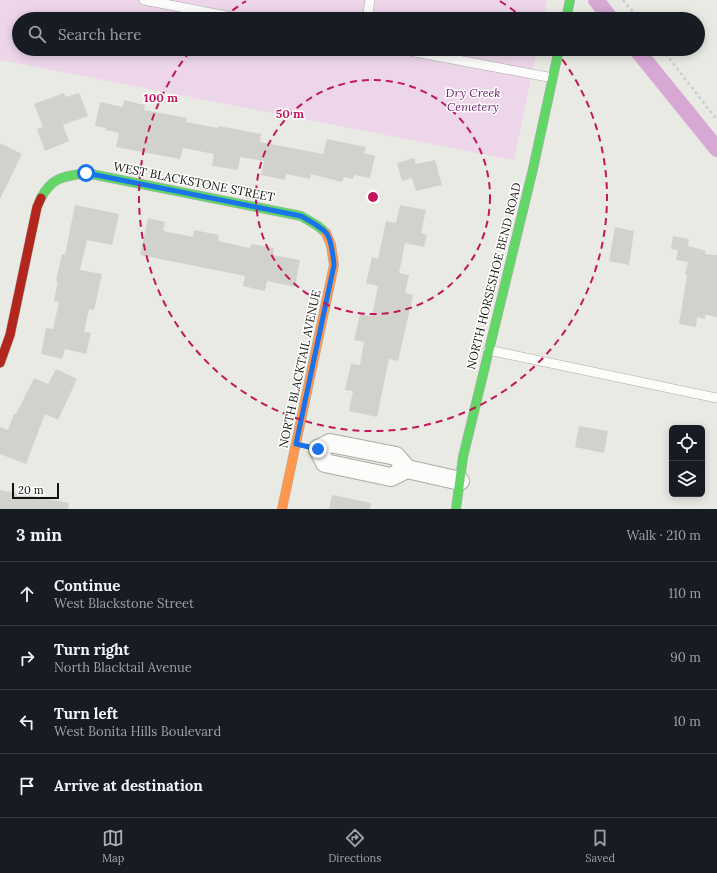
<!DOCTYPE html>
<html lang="en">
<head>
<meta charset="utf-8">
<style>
  body { margin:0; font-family:Lora,serif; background:#242831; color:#f1f3f6 }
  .controls { position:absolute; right:12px; bottom:12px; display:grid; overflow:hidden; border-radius:6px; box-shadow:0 2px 10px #0003 }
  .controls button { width:36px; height:36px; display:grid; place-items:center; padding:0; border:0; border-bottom:1px solid #363941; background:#171b24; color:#f1f3f6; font:20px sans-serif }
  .scale { position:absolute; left:12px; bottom:10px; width:47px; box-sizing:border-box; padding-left:4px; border:2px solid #11120d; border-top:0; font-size:11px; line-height:14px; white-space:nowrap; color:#11120d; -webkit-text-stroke:3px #fff; paint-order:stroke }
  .stop { position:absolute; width:12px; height:12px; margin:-9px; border:3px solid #1a73e8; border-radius:50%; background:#fff }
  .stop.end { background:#1a73e8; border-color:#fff; box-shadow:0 1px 4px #0008 }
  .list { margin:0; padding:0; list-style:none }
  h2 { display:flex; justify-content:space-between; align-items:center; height:52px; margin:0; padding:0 16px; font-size:17px }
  h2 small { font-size:13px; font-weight:400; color:#9ea1a6 }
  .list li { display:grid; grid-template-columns:26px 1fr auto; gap:12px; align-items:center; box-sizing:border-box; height:64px; padding:0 16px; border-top:1px solid #363941 }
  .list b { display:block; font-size:15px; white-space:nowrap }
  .list p { margin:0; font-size:13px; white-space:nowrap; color:#9ea1a6 }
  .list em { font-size:13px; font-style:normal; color:#9ea1a6 }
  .icon { flex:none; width:22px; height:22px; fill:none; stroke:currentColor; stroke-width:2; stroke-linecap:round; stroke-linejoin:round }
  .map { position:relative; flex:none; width:717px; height:509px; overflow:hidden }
  .search { position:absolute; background:#171b24; box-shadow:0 2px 10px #0003; left:12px; right:12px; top:12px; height:44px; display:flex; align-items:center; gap:10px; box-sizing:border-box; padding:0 14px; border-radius:22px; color:#9ea1a6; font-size:15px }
  .sheet { height:308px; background:#171b24 }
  nav { display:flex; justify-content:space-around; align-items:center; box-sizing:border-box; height:56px; border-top:1px solid #363941; background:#171b24; font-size:11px; color:#9ea1a6 }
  nav a { display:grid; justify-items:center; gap:2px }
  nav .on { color:#aeb0af }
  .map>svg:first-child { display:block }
  .green { fill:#edd5ea }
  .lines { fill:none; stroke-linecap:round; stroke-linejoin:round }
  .canal { stroke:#d6a8d3; stroke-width:16 }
  .building { fill:#d1d2cc }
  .lane-casing { stroke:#ababa6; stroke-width:10 }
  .street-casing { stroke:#ababa6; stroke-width:20 }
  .fast-casing { stroke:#ababa6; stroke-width:10 }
  .slow-casing { stroke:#ababa6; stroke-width:10 }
  .jam-casing { stroke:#ababa6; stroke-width:10 }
  .path { stroke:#cdcdca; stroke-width:2.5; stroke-dasharray:3 3; stroke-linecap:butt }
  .lane { stroke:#fcfcfb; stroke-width:9 }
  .street { stroke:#fcfcfb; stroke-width:18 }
  .fast { stroke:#63d668; stroke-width:9 }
  .slow { stroke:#ff974d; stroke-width:9 }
  .jam { stroke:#b3261e; stroke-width:9 }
  .route { stroke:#1a73e8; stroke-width:5 }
  .ring { fill:none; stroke:#c2185b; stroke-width:2; stroke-dasharray:7 5 }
  .labels { text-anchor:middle; stroke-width:3; stroke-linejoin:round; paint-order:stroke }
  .park-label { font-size:12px; font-style:italic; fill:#6c1f6c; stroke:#fff }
  .street-label { font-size:12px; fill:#11120d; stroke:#fff }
  .centre { fill:#c2185b; stroke:#fff; stroke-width:2 }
  .ring-label { font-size:12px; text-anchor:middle; font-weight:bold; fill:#c2185b; stroke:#fff; stroke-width:3; stroke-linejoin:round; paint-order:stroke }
</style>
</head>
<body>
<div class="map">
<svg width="717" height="509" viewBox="0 0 717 509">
  <rect width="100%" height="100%" fill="#eaeae4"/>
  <path class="green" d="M0,0H547L543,19H19V49H537L514,160L0,60Z"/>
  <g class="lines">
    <path class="canal" d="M596,0L611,19
      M636,49L717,149"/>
  </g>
  <path class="building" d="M64,93L66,97L79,93L88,116L63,125L69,141L45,151L37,129L43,127L34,104Z
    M124,100L145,105L144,110L187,118L186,122L218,128V126L261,134L260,142L323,154L327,139L366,147L364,153L375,156L370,178L354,175L353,179L344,177L342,182L311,174L310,179L286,174L285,180L261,175L264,161L240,157L238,170L212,166L214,154L183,148L180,159L116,147L119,133L106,130V128L95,126L100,102L123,107Z
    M0,143L22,154L0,199Z
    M414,158L416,164L435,160L442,185L416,191L412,178L402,181L397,163Z
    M75,205L119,214L112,245L87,240L80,270L102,274L94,310L89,309L84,332L91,333L86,354L65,349L62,359L41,354L46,328L53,329L59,302L54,301L58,281H56L62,254L65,255Z
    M400,205L426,210L421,233L427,235L424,247L405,243L399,273L409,275L405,293L413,295L398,361L389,359L377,417L349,411L353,391L345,390L351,364L360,365L364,342L354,340L360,314L372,316L378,286L366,283L372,257L378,259L386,221L396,223Z
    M148,218L165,222L163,231L193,237L194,230L219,235L218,241L250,248L251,244L274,248L273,255L300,260L295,287L267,281L265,291L243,286L245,276L140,255Z
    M615,227L634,231L629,265L609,261Z
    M673,236L689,239L688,246L706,251L705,254L717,255V317L705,315V319L697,317L696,327L679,324L687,275H685L688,262L676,260L678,250L671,249Z
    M56,369L77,379L58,420L45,414L26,464L0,454V427L8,430L14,414H16L34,378L48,384Z
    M579,426L608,431L604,453L575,447Z
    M0,490L69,503L68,509H0Z
    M332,495L371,503L370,509H329Z"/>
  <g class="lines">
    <g class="lane-casing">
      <path id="lane" d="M144,0L242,19
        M367,19L370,0
        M399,49L553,78
        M488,350L717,398"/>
    </g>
    <g class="street-casing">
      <path id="street" d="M407,469L391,477L325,463L318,449L330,443L396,456L407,469L460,481"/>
    </g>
    <g class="fast-casing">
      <path id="fast" d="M566,19L570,0
        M41,198C53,176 64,177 86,173L301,216L318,226L326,233
        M456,509L463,457L533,169L559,49"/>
    </g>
    <g class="slow-casing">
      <path id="slow" d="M282,509L334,265L331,245L326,233"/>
    </g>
    <g class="jam-casing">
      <path id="jam" d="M0,363L10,335L37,207L41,198"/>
    </g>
    <path class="path" d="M623,0L639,19
      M662,49L717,120"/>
    <use href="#lane" class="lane"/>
    <use href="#street" class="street"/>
    <use href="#fast" class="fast"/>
    <use href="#slow" class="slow"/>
    <use href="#jam" class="jam"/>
  </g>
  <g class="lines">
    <path class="route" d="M86,173L301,216C308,220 322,227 327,234C332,242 333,256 334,265L296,444L318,449"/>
  </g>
  <g class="ring">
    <circle cx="373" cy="197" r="117"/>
    <path d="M223 18A234 234 0 0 1 246 1M500 1A234 234 0 0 1 523 18M555 50A234 234 0 1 1 191 50"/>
  </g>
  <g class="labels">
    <g class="park-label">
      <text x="473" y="97">Dry Creek<tspan x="473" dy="14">Cemetery</tspan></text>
    </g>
    <g class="street-label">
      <text transform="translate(194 182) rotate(11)" y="4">WEST BLACKSTONE STREET</text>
      <text transform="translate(494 276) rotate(-76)" y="4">NORTH HORSESHOE BEND ROAD</text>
      <text transform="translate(300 369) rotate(-78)" y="4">NORTH BLACKTAIL AVENUE</text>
    </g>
  </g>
  <circle cx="373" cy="197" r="6" class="centre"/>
  <g class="ring-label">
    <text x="161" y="102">100 m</text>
    <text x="290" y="118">50 m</text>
  </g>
</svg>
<div class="controls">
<button><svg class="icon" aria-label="locate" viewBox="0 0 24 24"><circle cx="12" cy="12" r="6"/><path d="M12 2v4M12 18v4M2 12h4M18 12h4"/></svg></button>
<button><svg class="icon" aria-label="layers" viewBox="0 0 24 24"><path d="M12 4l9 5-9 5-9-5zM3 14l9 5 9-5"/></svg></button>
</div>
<div class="scale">20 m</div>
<div class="stop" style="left:86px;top:173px"></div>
<div class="stop end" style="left:318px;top:449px"></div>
<div class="search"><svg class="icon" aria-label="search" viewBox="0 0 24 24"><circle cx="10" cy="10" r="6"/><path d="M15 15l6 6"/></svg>Search here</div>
</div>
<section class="sheet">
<h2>3 min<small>Walk · 210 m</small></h2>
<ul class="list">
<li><svg class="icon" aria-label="ahead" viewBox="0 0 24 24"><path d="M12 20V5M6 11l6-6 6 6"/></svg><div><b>Continue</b><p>West Blackstone Street</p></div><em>110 m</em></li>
<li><svg class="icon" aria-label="right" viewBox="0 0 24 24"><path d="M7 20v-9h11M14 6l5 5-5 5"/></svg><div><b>Turn right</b><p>North Blacktail Avenue</p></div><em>90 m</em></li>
<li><svg class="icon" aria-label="left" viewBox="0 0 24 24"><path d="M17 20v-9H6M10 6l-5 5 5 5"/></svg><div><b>Turn left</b><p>West Bonita Hills Boulevard</p></div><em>10 m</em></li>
<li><svg class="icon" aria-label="arrive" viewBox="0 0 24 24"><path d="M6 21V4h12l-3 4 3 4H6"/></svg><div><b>Arrive at destination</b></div></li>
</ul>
</section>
<nav>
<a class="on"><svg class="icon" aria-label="map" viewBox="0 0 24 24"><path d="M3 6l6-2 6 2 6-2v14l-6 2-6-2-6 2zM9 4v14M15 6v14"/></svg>Map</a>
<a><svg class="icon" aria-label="directions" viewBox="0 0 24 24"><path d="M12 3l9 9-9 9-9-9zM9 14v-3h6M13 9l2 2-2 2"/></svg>Directions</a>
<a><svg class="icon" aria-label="saved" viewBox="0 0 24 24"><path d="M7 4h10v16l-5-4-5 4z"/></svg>Saved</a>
</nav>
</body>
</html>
